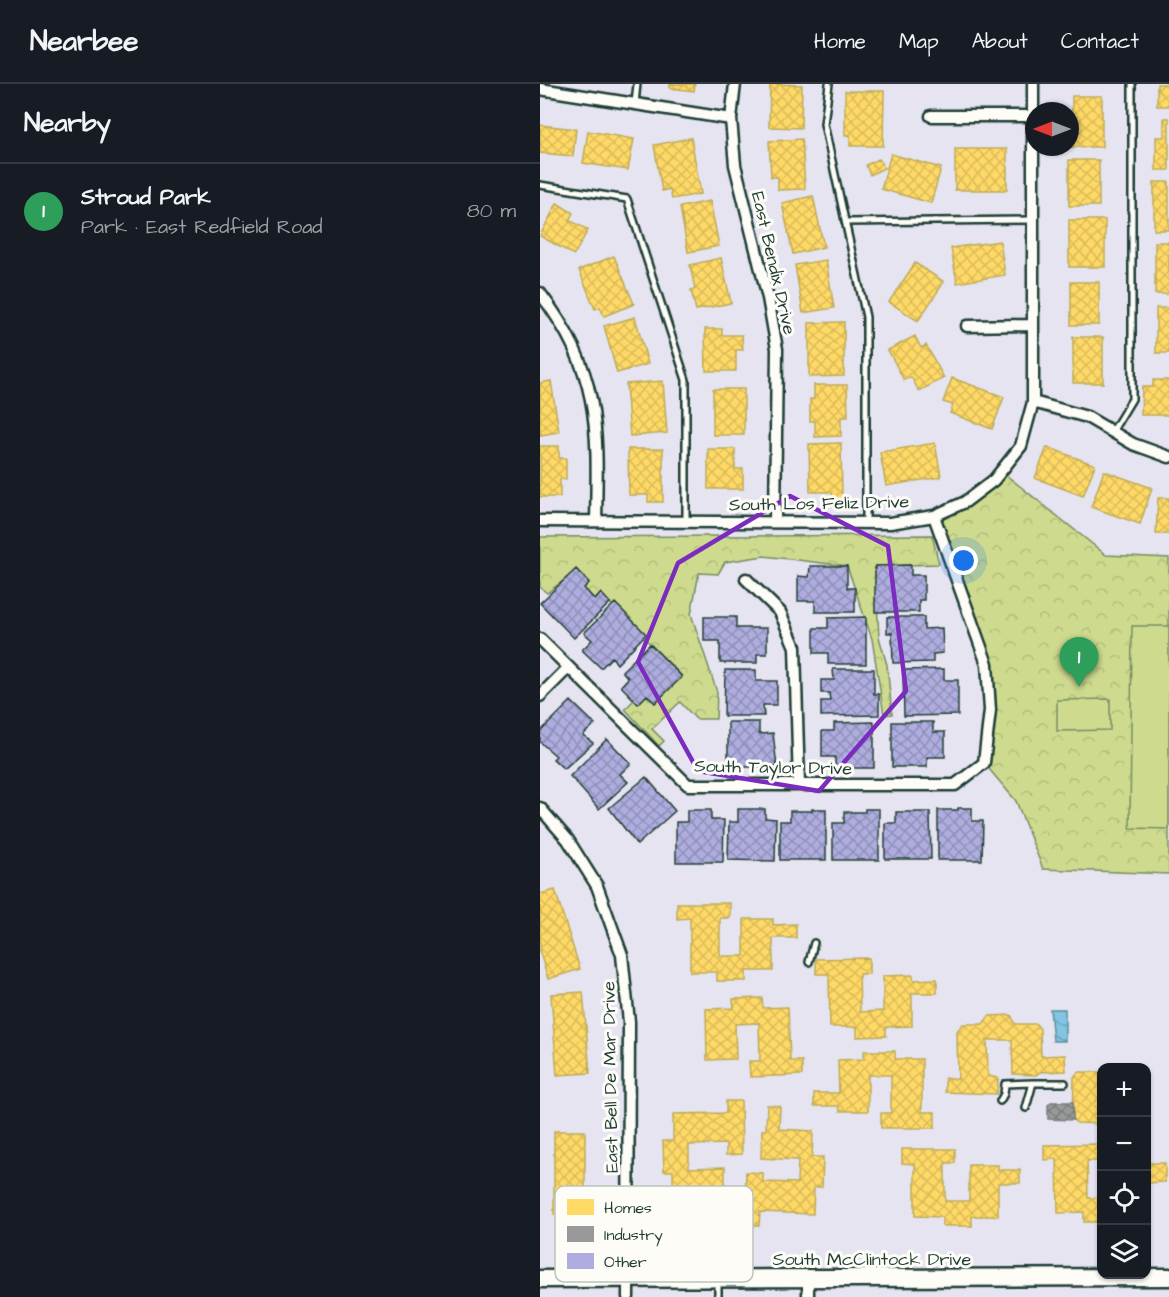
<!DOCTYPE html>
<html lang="en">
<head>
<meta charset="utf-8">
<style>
  body { margin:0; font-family:"Architects Daughter",sans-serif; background:#20242c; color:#f1f3f6 }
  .controls { position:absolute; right:18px; bottom:18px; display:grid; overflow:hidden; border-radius:12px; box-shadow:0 2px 4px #0004 }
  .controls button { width:54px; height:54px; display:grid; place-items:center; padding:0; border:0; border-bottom:2px solid #363941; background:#171b24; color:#f1f3f6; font:30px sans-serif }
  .compass { position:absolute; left:485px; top:18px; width:54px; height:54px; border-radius:50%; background:#171b24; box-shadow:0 2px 4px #0004; rotate:270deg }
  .you { position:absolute; left:424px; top:477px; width:21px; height:21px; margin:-15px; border:4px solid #fff; border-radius:50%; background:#1a73e8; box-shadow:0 0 0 9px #1a73e833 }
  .badge { display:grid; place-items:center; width:39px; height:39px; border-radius:50%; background:#d1495b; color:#fff; font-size:20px; font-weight:700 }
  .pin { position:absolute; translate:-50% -50px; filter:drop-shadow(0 2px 3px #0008) }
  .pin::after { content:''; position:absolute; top:32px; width:21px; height:18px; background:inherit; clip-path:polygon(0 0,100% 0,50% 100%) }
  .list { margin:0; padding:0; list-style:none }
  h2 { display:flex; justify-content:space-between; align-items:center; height:78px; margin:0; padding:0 24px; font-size:26px }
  h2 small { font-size:20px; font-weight:400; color:#9ea1a6 }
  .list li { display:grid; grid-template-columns:39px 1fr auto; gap:18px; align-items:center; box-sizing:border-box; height:96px; padding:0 24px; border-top:2px solid #363941 }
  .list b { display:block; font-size:22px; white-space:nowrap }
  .list p { margin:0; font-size:20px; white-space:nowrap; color:#9ea1a6 }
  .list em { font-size:20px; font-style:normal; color:#9ea1a6 }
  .icon { flex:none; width:33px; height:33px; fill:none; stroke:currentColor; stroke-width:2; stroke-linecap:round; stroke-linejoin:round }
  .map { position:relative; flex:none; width:629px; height:1213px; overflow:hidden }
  header { display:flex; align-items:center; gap:36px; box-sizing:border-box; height:84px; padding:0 30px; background:#171b24; border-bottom:2px solid #363941 }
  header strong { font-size:28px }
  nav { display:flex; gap:33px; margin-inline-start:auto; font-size:21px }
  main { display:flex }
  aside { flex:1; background:#171b24 }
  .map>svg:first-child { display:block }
  .park { fill:url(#park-crowns); stroke:#768c61; stroke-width:1.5 }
  .garden { fill:#cedb8e; stroke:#768c61; stroke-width:1.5 }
  .water { fill:url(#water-waves); stroke:#5a8f9c; stroke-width:1.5 }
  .homes { fill:url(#homes-cross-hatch); stroke:#bcaa57; stroke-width:1.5 }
  .industry { fill:url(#industry-cross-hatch); stroke:#747d7b; stroke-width:1.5 }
  .building { fill:url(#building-cross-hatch); stroke:#1f3d34; stroke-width:1.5 }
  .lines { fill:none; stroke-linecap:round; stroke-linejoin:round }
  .lane-casing { stroke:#1f3d34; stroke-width:10 }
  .street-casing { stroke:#1f3d34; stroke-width:15 }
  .secondary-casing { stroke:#1f3d34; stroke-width:21 }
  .lane { stroke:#fdfcf7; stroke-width:5 }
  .street { stroke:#fdfcf7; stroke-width:10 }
  .secondary { stroke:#fdfcf7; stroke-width:16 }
  .marked { fill:none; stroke:#7b2cbf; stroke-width:4.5; stroke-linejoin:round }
  .labels { text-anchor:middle; stroke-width:6; stroke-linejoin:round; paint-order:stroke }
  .street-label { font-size:18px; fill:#1f3d34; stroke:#fdfcf7 }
  .key { fill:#fdfcf7; stroke:#bac3bc; stroke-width:1.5 }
  .key-label { font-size:16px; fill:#1f3d34 }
</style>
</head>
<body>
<header>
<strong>Nearbee</strong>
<nav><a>Home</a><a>Map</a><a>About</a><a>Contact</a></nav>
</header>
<main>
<aside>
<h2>Nearby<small></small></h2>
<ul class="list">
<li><span class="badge" style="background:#2e9e5b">1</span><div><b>Stroud Park</b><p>Park · East Redfield Road</p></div><em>80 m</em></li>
</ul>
</aside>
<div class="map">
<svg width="629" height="1213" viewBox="0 0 629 1213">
  <defs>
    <pattern id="park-crowns" width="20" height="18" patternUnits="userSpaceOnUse" patternTransform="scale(1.5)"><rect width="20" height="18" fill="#cedb8e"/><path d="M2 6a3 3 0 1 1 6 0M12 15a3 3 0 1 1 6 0" fill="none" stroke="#b0bd7b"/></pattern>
    <pattern id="water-waves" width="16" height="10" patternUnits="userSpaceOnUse" patternTransform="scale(1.5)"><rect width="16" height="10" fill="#81c5e2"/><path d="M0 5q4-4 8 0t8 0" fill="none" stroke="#69a1b8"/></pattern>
    <pattern id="homes-cross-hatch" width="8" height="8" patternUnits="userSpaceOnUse" patternTransform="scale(1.5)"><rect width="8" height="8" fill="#ffd966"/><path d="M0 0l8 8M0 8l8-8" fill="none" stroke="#dabb59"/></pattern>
    <pattern id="industry-cross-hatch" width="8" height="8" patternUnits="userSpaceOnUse" patternTransform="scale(1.5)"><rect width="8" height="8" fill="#999"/><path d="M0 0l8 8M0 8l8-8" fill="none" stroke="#7c7e7e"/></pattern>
    <pattern id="building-cross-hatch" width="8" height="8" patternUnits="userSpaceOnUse" patternTransform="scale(1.5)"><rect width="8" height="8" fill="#afaddf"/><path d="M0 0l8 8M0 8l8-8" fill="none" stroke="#8e8eb6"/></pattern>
  </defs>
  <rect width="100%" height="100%" fill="#e6e4f0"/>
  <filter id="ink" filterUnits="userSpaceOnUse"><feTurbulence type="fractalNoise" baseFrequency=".0167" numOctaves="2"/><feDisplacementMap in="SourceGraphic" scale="12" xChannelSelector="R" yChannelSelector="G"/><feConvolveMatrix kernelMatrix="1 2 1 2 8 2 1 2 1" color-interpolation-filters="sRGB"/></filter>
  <g filter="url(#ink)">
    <path class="park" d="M461,387L566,471L629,474V790L503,785L476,717L444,679L447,580L394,432L425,418Z
      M392,451L399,480L335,482L339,553L347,581L352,630L344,631L332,555L307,482L224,472L185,478L178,490L159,489L151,530L177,608L176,635H156L140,618L112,645L124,657L119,662L85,625L94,616L98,620L107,611L115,619L142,592L61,510L55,516L44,504L49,498L37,486L7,509L0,503V453Z"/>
    <path class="garden" d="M592,542H629V745L590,744Z
      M570,615V646L517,647V616Z"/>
    <path class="water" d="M510,925H525V957H513Z"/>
    <path class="homes" d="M130,0H155L154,7L130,4Z
      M230,0L262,1L261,44L229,43Z
      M617,0H629V22H617Z
      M305,7H344L343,62H310V51H305Z
      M532,12H562V63H532Z
      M624,34H629V86H616V53H624Z
      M0,41L36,45L33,72L0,69Z
      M48,47L94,55L88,86L43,79Z
      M151,54L161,110L132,115L130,105L122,107L114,61Z
      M262,55L265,105L238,106V93H231L229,57Z
      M415,65H467V106H415Z
      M351,70L401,84L391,119L341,105Z
      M339,75L344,84L330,91L326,81Z
      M529,76H559V122H529Z
      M614,98H629V146H614Z
      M273,112L284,163L253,170L242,119Z
      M170,117L179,162L148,168L140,123Z
      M17,119L33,129L29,136L48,146L34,171L0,152Z
      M529,136H565V183H529Z
      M460,157L465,191L417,199L411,164Z
      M615,158H629V210H615Z
      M74,172L94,220L64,232L60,223L55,225L39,186Z
      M181,174L191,219L156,226L151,206L155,205L150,181Z
      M286,176L294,224L263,229L255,181Z
      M375,179L404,198L378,237L349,218Z
      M531,198H559V241H531Z
      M616,224H629V269H616Z
      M95,233L108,280L77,289L64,242Z
      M304,238V292L269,293V239Z
      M165,245H182V251H202L203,266H196V287H166Z
      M375,252L381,264L386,261L404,294L379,307L371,293L364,296L348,266Z
      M533,253H563V299H533Z
      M412,294L464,313L452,345L410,329L413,321L403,318Z
      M613,296H629V331H601L602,303H613Z
      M11,297L19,348L0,351V299Z
      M123,297L127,349L90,352L86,300Z
      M274,301H307L308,333H301V352L275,353V337H270V315H274Z
      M173,305H204V351H173Z
      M301,359L302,418H292V408H270L269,360Z
      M395,359L401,393L346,402L340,368Z
      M0,362H19V374H26V395H20V413H0Z
      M507,363L555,381L543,412L495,394Z
      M88,365H123V418H108V411H89Z
      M168,365H195V385H203V405H168Z
      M564,387L612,404L600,440L551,423Z
      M618,414H629V450H616Z
      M15,806L40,885L8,895L0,869V810Z
      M137,819H190V834H180V872H204V835H233V841L256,840V854H233V887H206V897H177V888H150V834L137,835Z
      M329,874V890H319L320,928L343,927V892L373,891V896L397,895V909H372V942L346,943V952L317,953V943H290L289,890H276V875Z
      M43,908L50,989L17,991L11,910Z
      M222,914L223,924L248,923L250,977H262V991L210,993L209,977H220L219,939L195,940L196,975L167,976L166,925L194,924L193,915Z
      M471,931L475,940H496L500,945L501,972L525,971L526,987L500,988L496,991L473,990L472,956H447L448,992L458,994L457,1010L405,1008V994L418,995L417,947L423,940H443L449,932Z
      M324,967H355V975H382V1028H395V1044H341V1029H351V991H328V1027H300L299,1022H274V1009H299L298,976L324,975Z
      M538,988H560V1040L537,1039L533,1036L534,993Z
      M186,1017H201L202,1070L186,1071V1060L149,1061V1084L185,1083V1113H181V1137L167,1138V1113H133V1087H124L123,1057H133V1030L186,1029Z
      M227,1021L240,1022L239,1045L273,1047L272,1073H283L282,1103H274L273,1130L220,1128L219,1142H204L206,1088L223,1089V1098L257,1099L258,1076L221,1074L222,1046H226Z
      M14,1047H45V1130H14Z
      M558,1060V1077H547L548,1114L562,1113V1138H544V1128L518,1129L517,1075L504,1076V1061Z
      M362,1065H415V1079H405V1117H429V1081H458V1086H480V1099H458V1132H432V1142H402V1133L375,1132V1080L362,1079Z
      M606,1079H625V1098L606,1099Z"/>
    <path class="industry" d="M511,1018H533V1036L508,1035V1021Z"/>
    <path class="building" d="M371,481V491H384V516H379V528H335V482Z
      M270,482H307V504H315V528H275V517H258V492L269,493Z
      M36,485L49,499L44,504L55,516L61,509L70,519L34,554L0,519Z
      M75,519L106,550L77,580L72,573L61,584L42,566L52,556L44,549Z
      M164,533H196V544H227V570H217V579H180V557H164Z
      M326,533V580H288V569H274V544H288V534Z
      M347,533H384V545L402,544L403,569L393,570V578L353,579L352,549H347Z
      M110,560L142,593L115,619L107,611L98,620L81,602L88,594L82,587Z
      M293,585H334V610H339V631L281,632V617H290L289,609H281V596H294Z
      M404,585V596H418V631L364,632L363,586Z
      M185,586H216V597H237V621H223L224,632H184Z
      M31,617L55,640L43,651L53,659L24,685L13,675L16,672L0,658V648Z
      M188,638H219V650L233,649L237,683H188Z
      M334,638V684H295V673H282V647H294V639Z
      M352,638H393V648H405V673H387V683H352Z
      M67,655L91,680L80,690L88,698L59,725L30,692Z
      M106,693L135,727L97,761L69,724Z
      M418,724H432V737H443L442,776H398V726H418Z
      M198,725H225V734L236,735L235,777L188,776L189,738H198Z
      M272,725H286V776H240V737H250V727H272Z
      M325,725H339V776H293V739H304V728H325Z
      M147,726H171V736H184L183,778H136V738H147Z
      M356,728H390L391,775H345V739H356Z"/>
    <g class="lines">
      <g class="lane-casing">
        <path id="lane" d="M289,0L284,40L326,233V438
          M95,20L97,0
          M0,101L87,115L146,296V437
          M305,138L492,136
          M572,348L592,315V0
          M269,878L274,859
          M460,1017L464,1010L465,1000L493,999
          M486,1024L493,999H525
          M178,1213V1197"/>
      </g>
      <g class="street-casing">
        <path id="street" d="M195,0L191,35L195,81L228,214L237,265L235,437
          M0,5L191,35
          M391,32H493
          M0,209C60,288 58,342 56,437
          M427,242L493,241
          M493,318L547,333L593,360L629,373
          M0,437L350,439L394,432L425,418L454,396L481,362L493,318V0
          M206,495L240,528L255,563L259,701
          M0,555L148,701H415L444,679L450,626L447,580L394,432
          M0,612L28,584
          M0,724L28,756L57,802L82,871L89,938L88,1213
          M268,1194V1213"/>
      </g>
      <g class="secondary-casing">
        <path id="secondary" d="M0,1195L629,1193"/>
      </g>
      <use href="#lane" class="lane"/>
      <use href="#street" class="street"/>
      <use href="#secondary" class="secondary"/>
    </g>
  </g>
  <path class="marked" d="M250,412L348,462L366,607L279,707L158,687L98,578L138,479Z"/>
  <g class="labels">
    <g class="street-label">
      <text transform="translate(234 179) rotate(77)" y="6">East Bendix Drive</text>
      <text transform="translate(279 419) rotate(-1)" y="6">South Los Feliz Drive</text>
      <text transform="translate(233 683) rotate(1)" y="6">South Taylor Drive</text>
      <text transform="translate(70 993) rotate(-91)" y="6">East Bell De Mar Drive</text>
      <text x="332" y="1181">South McClintock Drive</text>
    </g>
  </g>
  <rect x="15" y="1102" width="198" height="96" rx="9" class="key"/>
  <rect x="27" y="1115" width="27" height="16" fill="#ffd966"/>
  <rect x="27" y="1142" width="27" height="16" fill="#999"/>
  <rect x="27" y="1169" width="27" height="16" fill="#afaddf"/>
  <g class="key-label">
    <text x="64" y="1129">Homes</text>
    <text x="64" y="1156">Industry</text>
    <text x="64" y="1183">Other</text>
  </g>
</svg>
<div class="controls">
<button>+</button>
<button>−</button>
<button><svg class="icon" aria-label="locate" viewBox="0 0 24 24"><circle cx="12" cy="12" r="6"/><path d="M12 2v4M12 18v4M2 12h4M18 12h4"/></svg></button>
<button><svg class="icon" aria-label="layers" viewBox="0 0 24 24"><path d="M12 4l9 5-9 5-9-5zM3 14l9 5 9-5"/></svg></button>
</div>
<svg class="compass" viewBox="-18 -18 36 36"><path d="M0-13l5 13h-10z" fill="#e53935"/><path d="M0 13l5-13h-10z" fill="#9ea1a6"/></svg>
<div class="you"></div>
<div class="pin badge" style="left:539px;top:603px;background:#2e9e5b">1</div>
</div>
</main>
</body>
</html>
